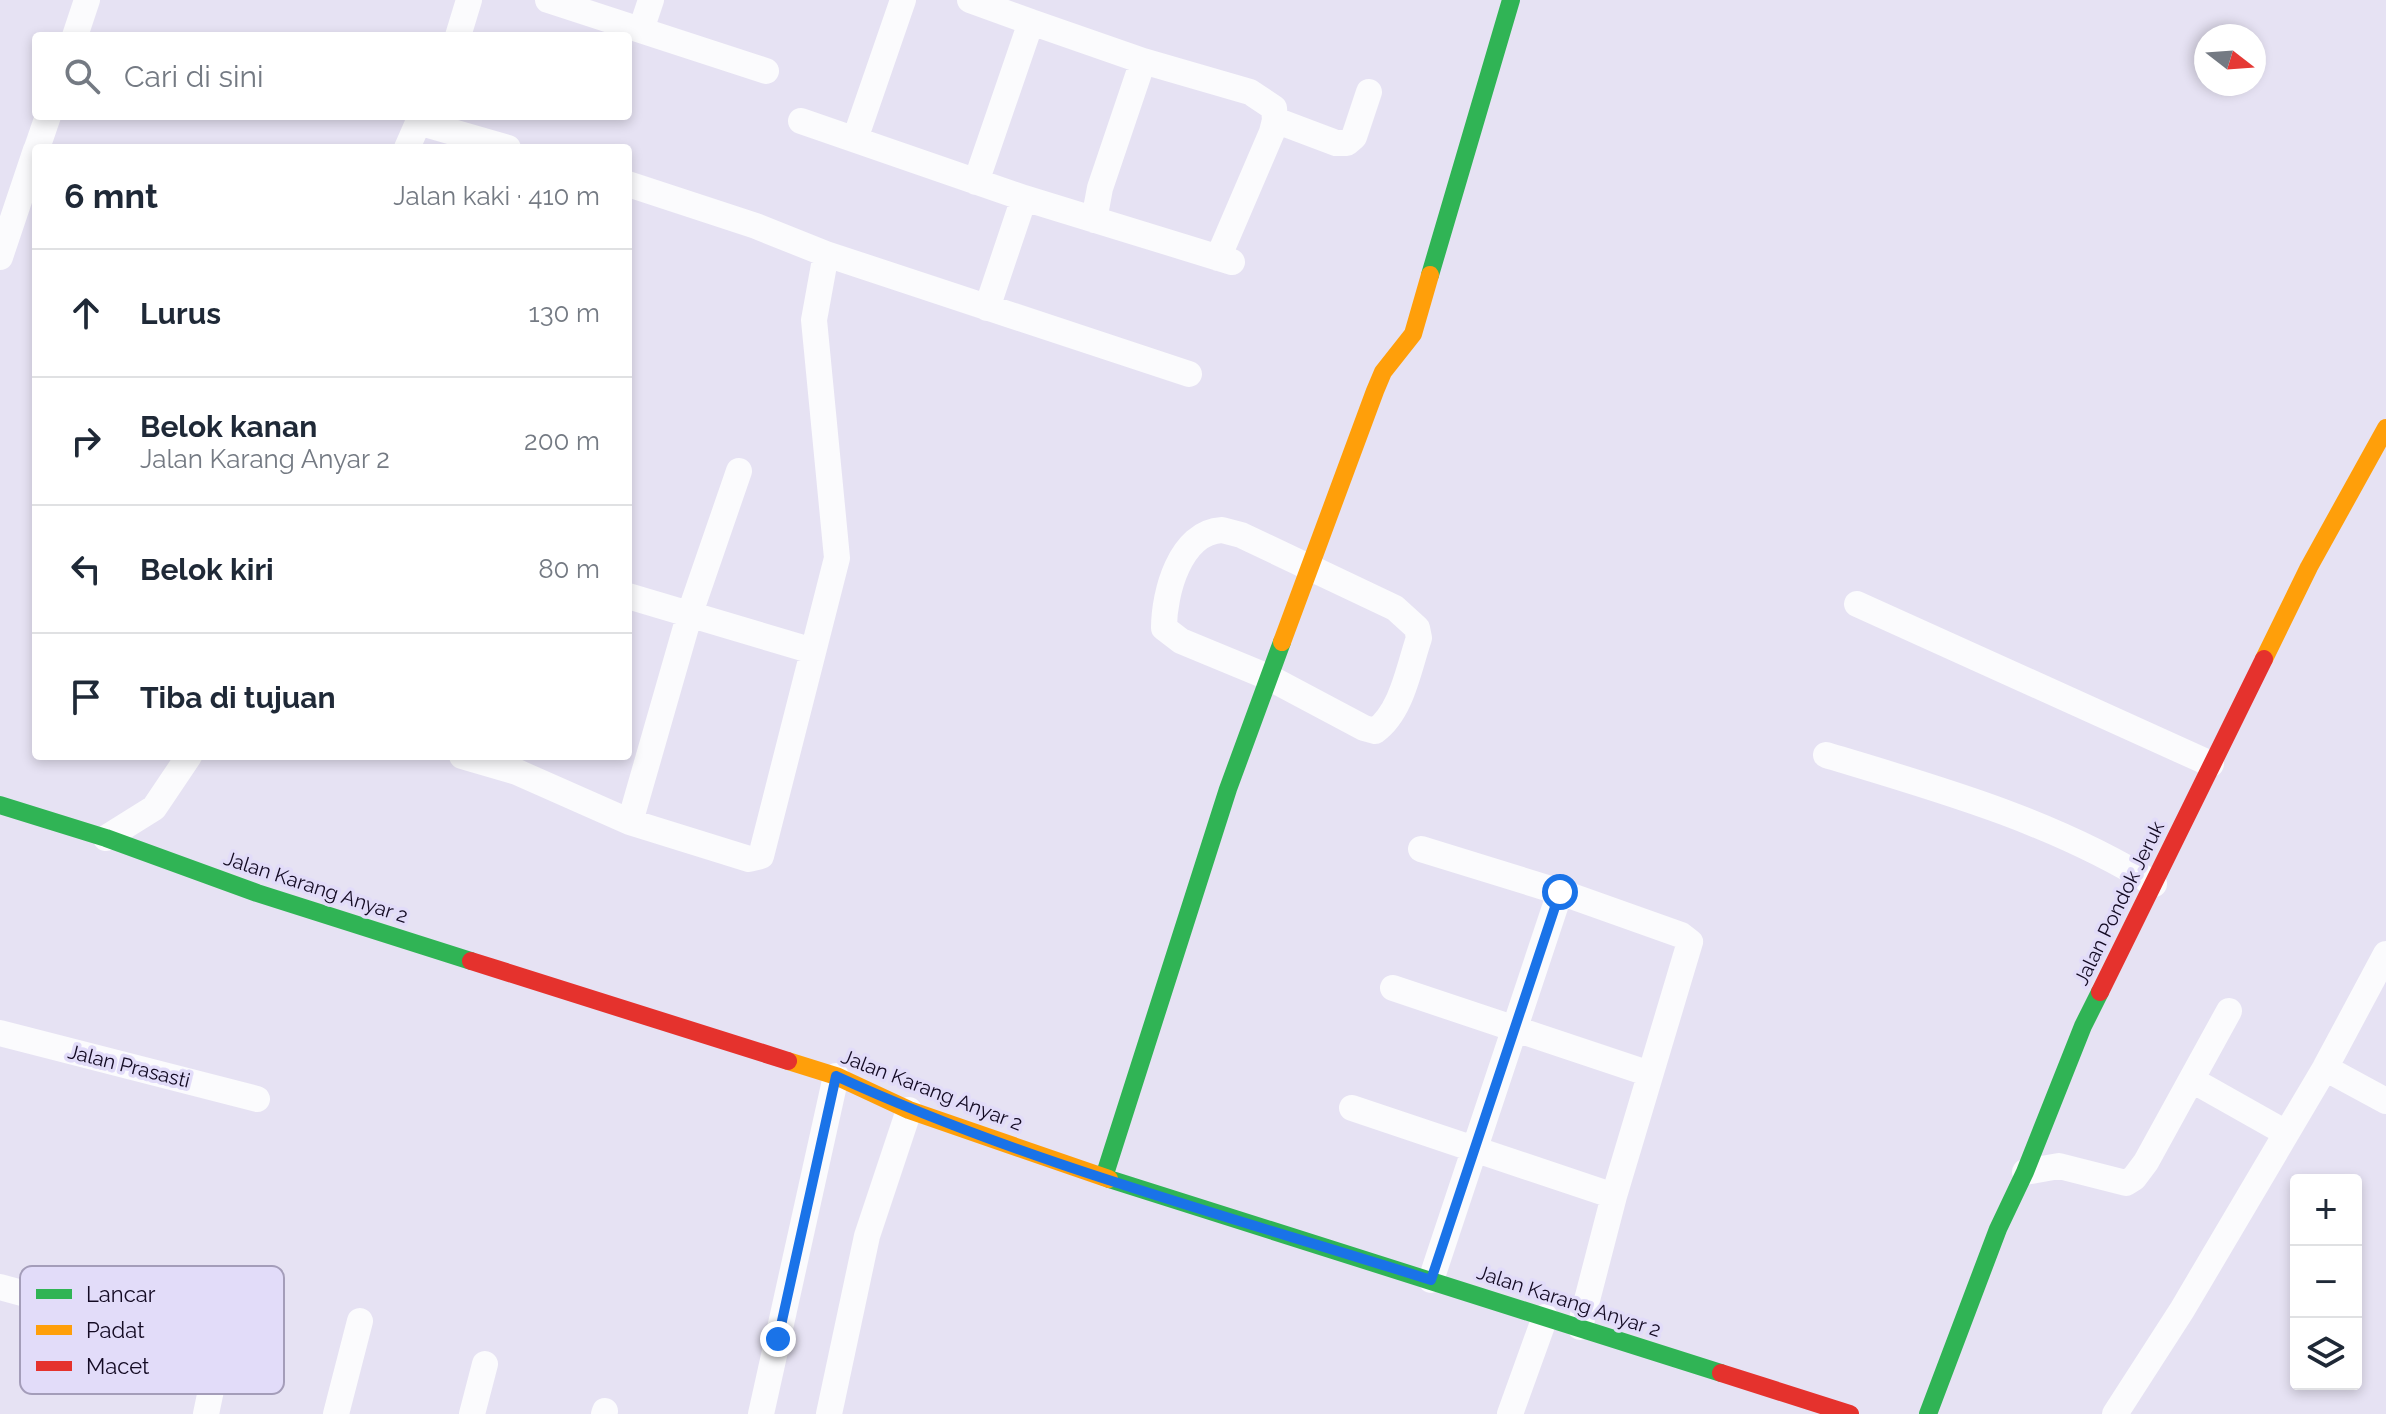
<!DOCTYPE html>
<html lang="id">
<head>
<meta charset="utf-8">
<style>
  body { margin:0; font-family:Raleway,sans-serif; background:#f2f2f3; color:#1f2937 }
  .controls { position:absolute; right:24px; bottom:24px; display:grid; overflow:hidden; border-radius:8px; box-shadow:0 4px 12px #0003 }
  .controls button { width:72px; height:72px; display:grid; place-items:center; padding:0; border:0; border-bottom:2px solid #e0e1e3; background:#fff; color:#1f2937; font:40px sans-serif }
  .compass { position:absolute; left:2194px; top:24px; width:72px; height:72px; border-radius:50%; background:#fff; box-shadow:0 4px 12px #0003; rotate:107deg }
  .stop { position:absolute; width:24px; height:24px; margin:-18px; border:6px solid #1a73e8; border-radius:50%; background:#fff }
  .stop.end { background:#1a73e8; border-color:#fff; box-shadow:0 2px 8px #0008 }
  .list { margin:0; padding:0; list-style:none }
  h2 { display:flex; justify-content:space-between; align-items:center; height:104px; margin:0; padding:0 32px; font-size:34px }
  h2 small { font-size:26px; font-weight:400; color:#747a83 }
  .list li { display:grid; grid-template-columns:52px 1fr auto; gap:24px; align-items:center; box-sizing:border-box; height:128px; padding:0 32px; border-top:2px solid #e0e1e3 }
  .list b { display:block; font-size:30px; white-space:nowrap }
  .list p { margin:0; font-size:26px; white-space:nowrap; color:#747a83 }
  .list em { font-size:26px; font-style:normal; color:#747a83 }
  .icon { flex:none; width:44px; height:44px; fill:none; stroke:currentColor; stroke-width:2; stroke-linecap:round; stroke-linejoin:round }
  .map { position:relative; flex:none; width:2386px; height:1414px; overflow:hidden }
  .search { position:absolute; background:#fff; box-shadow:0 4px 12px #0003; left:32px; top:32px; width:600px; height:88px; display:flex; align-items:center; gap:20px; box-sizing:border-box; padding:0 28px; border-radius:8px; color:#747a83; font-size:30px }
  .panel { position:absolute; background:#fff; box-shadow:0 4px 12px #0003; left:32px; top:144px; width:600px; height:616px; border-radius:8px }
  .map>svg:first-child { display:block }
  .lines { fill:none; stroke-linecap:round; stroke-linejoin:round }
  .street { stroke:#fbfbfd; stroke-width:26 }
  .fast { stroke:#30b455; stroke-width:18 }
  .slow { stroke:#ff9f0a; stroke-width:18 }
  .jam { stroke:#e5322d; stroke-width:18 }
  .route { stroke:#1a73e8; stroke-width:10 }
  .labels { text-anchor:middle; stroke-width:7; stroke-linejoin:round; paint-order:stroke }
  .street-label { font-size:20px; fill:#130a23; stroke:#e2dcf9 }
  .key { fill:#e2dcf9; stroke:#a49db9; stroke-width:2 }
  .key-label { font-size:22px; fill:#130a23 }
</style>
</head>
<body>
<div class="map">
<svg width="2386" height="1414" viewBox="0 0 2386 1414">
  <rect width="100%" height="100%" fill="#e6e2f3"/>
  <g class="lines">
    <path class="street" d="M548,0L766,71
      M970,0L1031,22
      M641,30L651,0
      M75,36L87,0
      M458,36L469,0
      M1143,61L1250,92L1274,108L1275,120L1272,132L1218,258
      M1275,120L1336,143H1347L1354,137L1369,92
      M801,121L1024,198L987,308
      M418,122L508,148
      M855,139L903,0
      M37,148L48,116
      M407,148L421,116
      M976,182L1031,22L1143,61L1100,188L1094,220
      M628,184L756,226L826,254L1189,374
      M1024,198L1232,262
      M0,257L36,150
      M1222,530L1241,535L1395,608L1417,628L1419,638C1409,667 1402,712 1375,731L1364,728L1268,677L1181,641L1164,628C1164,593 1180,532 1222,530Z
      M628,596L813,651
      M1857,604L2211,764
      M1826,755C1939,789 2053,821 2154,884
      M462,756L517,772L630,822L749,859L761,856L837,558L814,320L826,254
      M630,822L690,613L739,471
      M106,838L154,808L189,756
      M1421,849L1560,892
      M1393,988L1650,1074
      M0,1033L257,1099
      M2325,1068L2386,1101
      M2192,1080L2286,1133
      M1352,1108L1614,1196
      M2025,1172L2059,1166L2126,1183L2134,1178L2146,1162L2229,1011
      M1431,1280L1560,892L1681,935L1690,942L1614,1196L1580,1327
      M0,1287L220,1347L235,1284
      M206,1414L220,1347
      M336,1414L360,1321
      M472,1414L485,1364
      M604,1414L605,1411
      M761,1414L836,1076
      M829,1414L867,1236L909,1110
      M1510,1414L1545,1317
      M2115,1414L2182,1310L2325,1068L2386,954"/>
    <path class="fast" d="M1430,275L1511,0
      M0,805L106,838L257,893L471,961
      M1104,1177L1228,789L1282,642
      M1109,1179L1721,1373
      M1928,1414L1998,1229L2025,1172L2083,1026L2100,992"/>
    <path class="slow" d="M1282,642L1375,391L1383,372L1413,334L1430,275
      M2264,659L2309,567L2386,428
      M788,1061L836,1076L909,1110L1109,1179"/>
    <path class="jam" d="M471,961L788,1061
      M2100,992L2264,659
      M1721,1373L1850,1414"/>
  </g>
  <g class="lines">
    <path class="route" d="M778,1339L836,1076C1025,1163 1232,1217 1431,1280L1560,892"/>
  </g>
  <g class="labels">
    <g class="street-label">
      <text transform="translate(316 887) rotate(18)" y="7">Jalan Karang Anyar 2</text>
      <text transform="translate(2119 903) rotate(-64)" y="7">Jalan Pondok Jeruk</text>
      <text transform="translate(129 1066) rotate(14)" y="7">Jalan Prasasti</text>
      <text transform="translate(932 1090) rotate(21)" y="7">Jalan Karang Anyar 2</text>
      <text transform="translate(1569 1301) rotate(18)" y="7">Jalan Karang Anyar 2</text>
    </g>
  </g>
  <rect x="20" y="1266" width="264" height="128" rx="12" class="key"/>
  <rect x="36" y="1289" width="36" height="10" fill="#30b455"/>
  <rect x="36" y="1325" width="36" height="10" fill="#ff9f0a"/>
  <rect x="36" y="1361" width="36" height="10" fill="#e5322d"/>
  <g class="key-label">
    <text x="86" y="1302">Lancar</text>
    <text x="86" y="1338">Padat</text>
    <text x="86" y="1374">Macet</text>
  </g>
</svg>
<div class="controls">
<button>+</button>
<button>−</button>
<button><svg class="icon" aria-label="layers" viewBox="0 0 24 24"><path d="M12 4l9 5-9 5-9-5zM3 14l9 5 9-5"/></svg></button>
</div>
<svg class="compass" viewBox="-18 -18 36 36"><path d="M0-13l5 13h-10z" fill="#e53935"/><path d="M0 13l5-13h-10z" fill="#747a83"/></svg>
<div class="stop" style="left:1560px;top:892px"></div>
<div class="stop end" style="left:778px;top:1339px"></div>
<div class="search"><svg class="icon" aria-label="search" viewBox="0 0 24 24"><circle cx="10" cy="10" r="6"/><path d="M15 15l6 6"/></svg>Cari di sini</div>
<section class="panel">
<h2>6 mnt<small>Jalan kaki · 410 m</small></h2>
<ul class="list">
<li><svg class="icon" aria-label="ahead" viewBox="0 0 24 24"><path d="M12 20V5M6 11l6-6 6 6"/></svg><div><b>Lurus</b></div><em>130 m</em></li>
<li><svg class="icon" aria-label="right" viewBox="0 0 24 24"><path d="M7 20v-9h11M14 6l5 5-5 5"/></svg><div><b>Belok kanan</b><p>Jalan Karang Anyar 2</p></div><em>200 m</em></li>
<li><svg class="icon" aria-label="left" viewBox="0 0 24 24"><path d="M17 20v-9H6M10 6l-5 5 5 5"/></svg><div><b>Belok kiri</b></div><em>80 m</em></li>
<li><svg class="icon" aria-label="arrive" viewBox="0 0 24 24"><path d="M6 21V4h12l-3 4 3 4H6"/></svg><div><b>Tiba di tujuan</b></div></li>
</ul>
</section>
</div>
</body>
</html>
